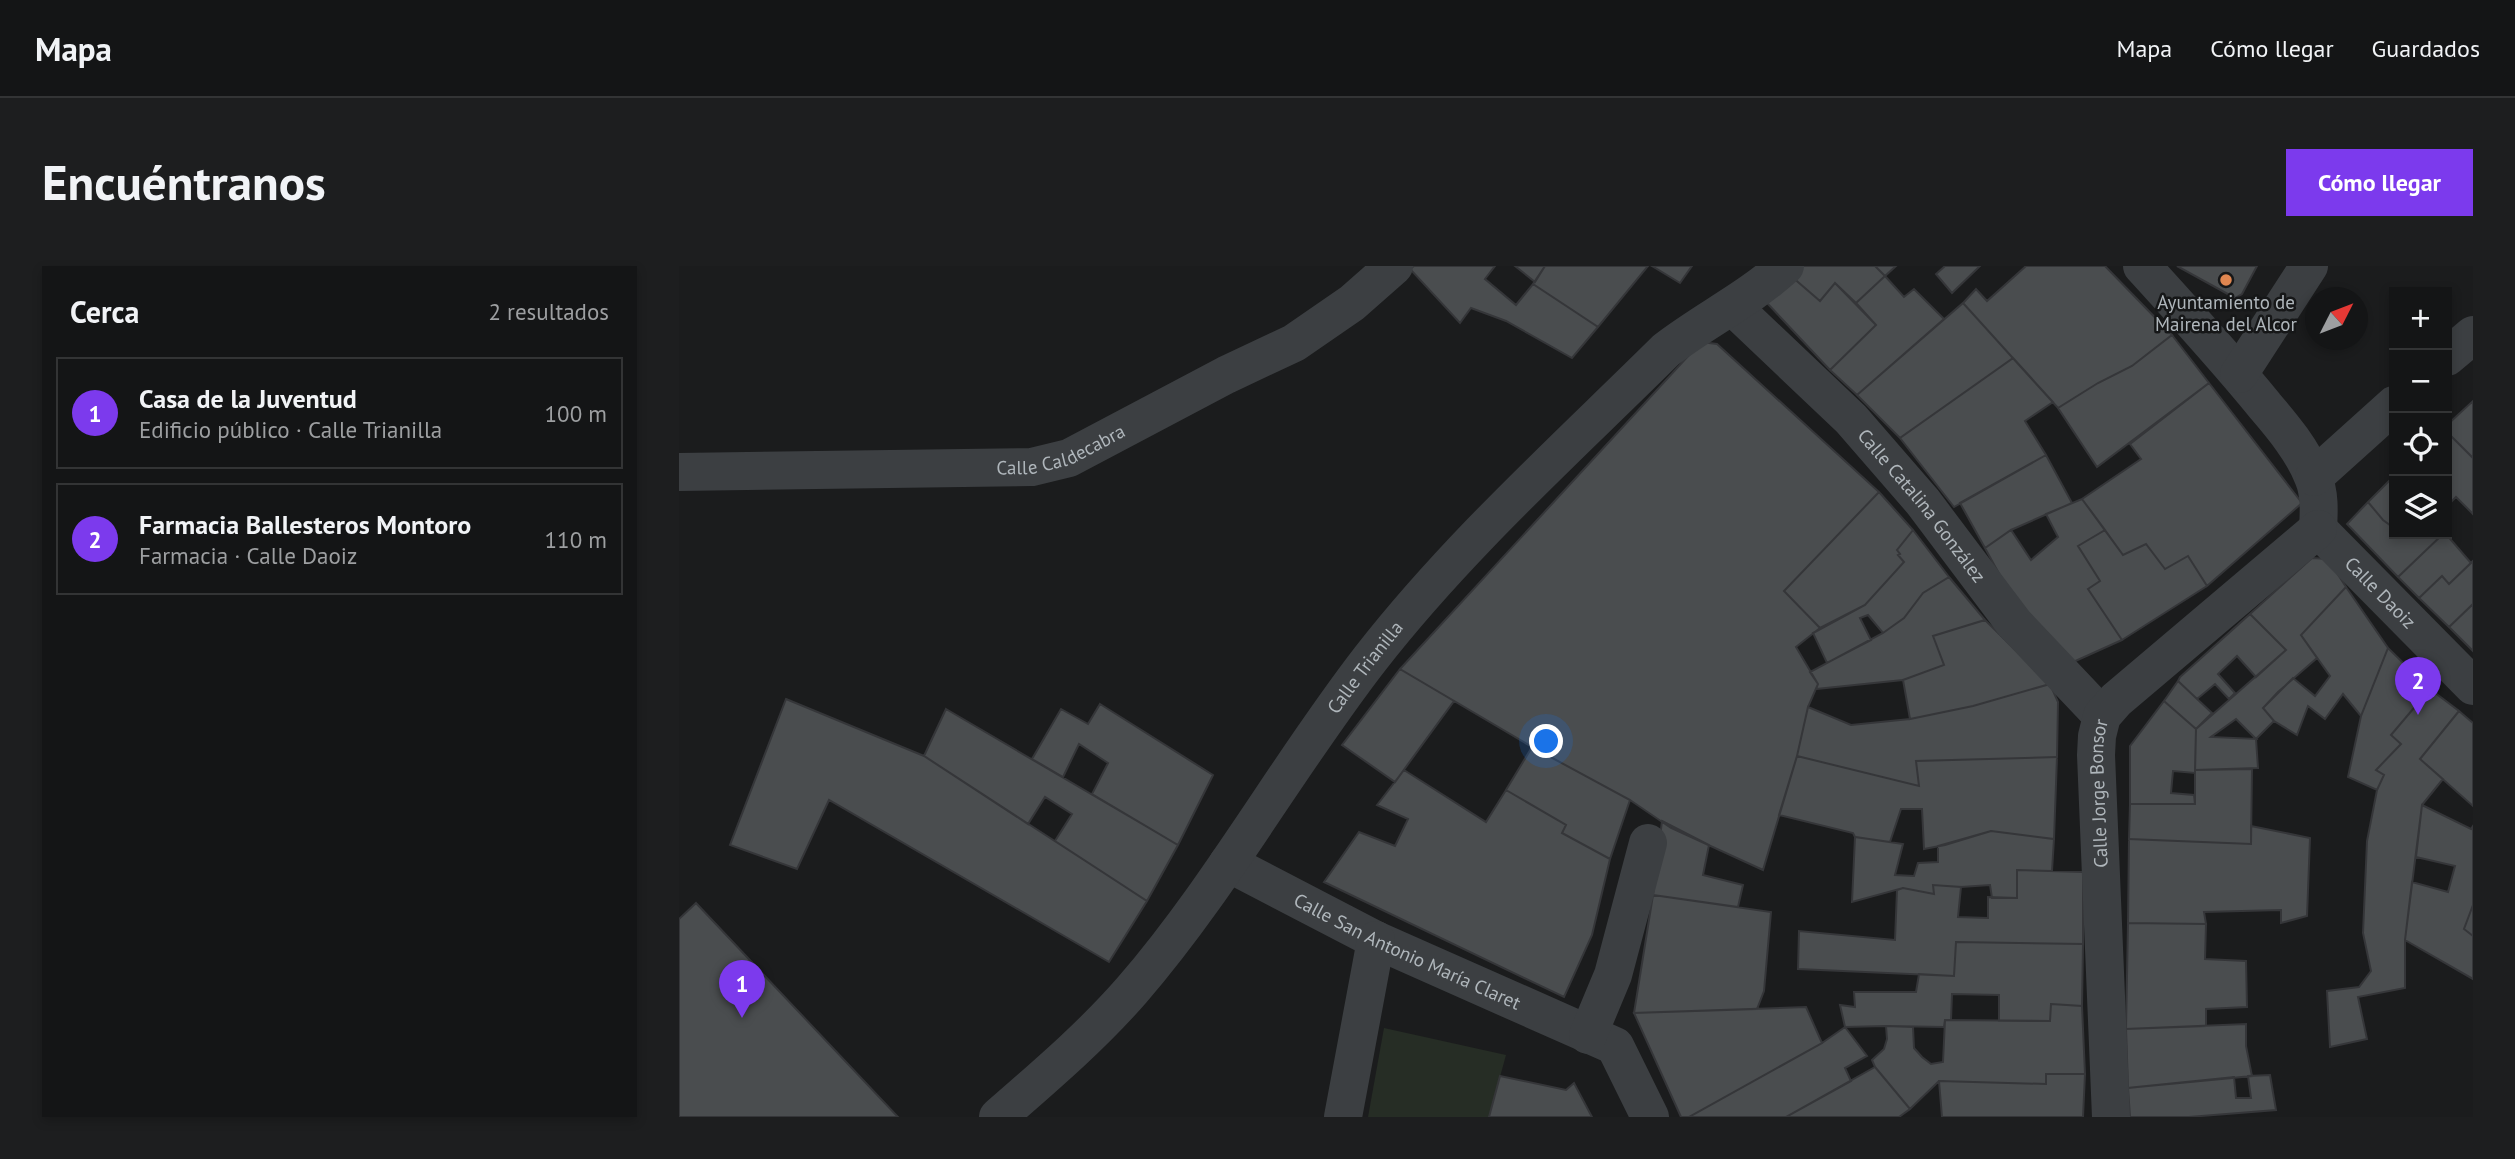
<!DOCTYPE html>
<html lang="es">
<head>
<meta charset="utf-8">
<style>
  body { margin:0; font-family:"PT Sans",sans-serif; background:#1d1e1f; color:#f1f3f6 }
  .controls { position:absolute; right:21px; top:21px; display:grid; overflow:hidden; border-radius:0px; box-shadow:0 4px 10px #0003 }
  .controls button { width:63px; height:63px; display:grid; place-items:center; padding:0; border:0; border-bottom:2px solid #333435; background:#141516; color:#f1f3f6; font:35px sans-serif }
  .compass { position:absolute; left:1626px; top:21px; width:63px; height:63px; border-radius:50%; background:#141516; box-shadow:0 4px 10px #0003; rotate:48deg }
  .you { position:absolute; left:868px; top:476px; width:24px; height:24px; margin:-18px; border:5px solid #fff; border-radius:50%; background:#1a73e8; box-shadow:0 0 0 10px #1a73e833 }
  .badge { display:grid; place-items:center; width:46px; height:46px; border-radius:50%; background:#7c3aed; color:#fff; font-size:23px; font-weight:700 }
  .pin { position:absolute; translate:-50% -58px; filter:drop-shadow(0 2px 4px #0008) }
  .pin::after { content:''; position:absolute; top:37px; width:24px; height:21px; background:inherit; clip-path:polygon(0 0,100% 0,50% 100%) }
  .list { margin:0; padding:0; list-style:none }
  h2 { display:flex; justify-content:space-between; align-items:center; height:91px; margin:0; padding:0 28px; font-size:30px }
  h2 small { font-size:23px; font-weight:400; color:#9d9fa1 }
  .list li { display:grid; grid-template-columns:46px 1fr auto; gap:21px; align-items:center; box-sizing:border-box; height:112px; margin:0 14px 14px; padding:0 14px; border:2px solid #333435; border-radius:0px }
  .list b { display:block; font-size:26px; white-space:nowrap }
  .list p { margin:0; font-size:23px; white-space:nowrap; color:#9d9fa1 }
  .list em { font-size:23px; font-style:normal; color:#9d9fa1 }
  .icon { flex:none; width:38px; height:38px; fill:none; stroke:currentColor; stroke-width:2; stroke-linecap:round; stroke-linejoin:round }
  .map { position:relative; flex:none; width:1794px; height:851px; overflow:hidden; border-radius:0px }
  header { display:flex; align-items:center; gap:42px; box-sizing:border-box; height:98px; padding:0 35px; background:#141516; border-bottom:2px solid #333435 }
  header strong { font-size:33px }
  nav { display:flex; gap:38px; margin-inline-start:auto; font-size:24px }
  .intro { display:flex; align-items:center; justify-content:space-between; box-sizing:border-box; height:168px; padding:0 42px }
  h1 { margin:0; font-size:49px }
  .button { padding:18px 32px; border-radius:0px; background:#7c3aed; color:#fff; font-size:24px; font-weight:700 }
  main { display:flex; gap:42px; padding:0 42px }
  aside { flex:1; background:#141516; border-radius:0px; box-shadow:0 4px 10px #0003 }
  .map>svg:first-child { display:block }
  .green { fill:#262d25 }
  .building { fill:#4a4d4f; stroke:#353639; stroke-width:2; fill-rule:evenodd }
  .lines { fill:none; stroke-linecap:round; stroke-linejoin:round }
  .minor { stroke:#3c3f42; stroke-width:38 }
  .poi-dot { fill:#e08650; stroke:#161718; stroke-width:2.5 }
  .labels { text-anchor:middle; stroke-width:5; stroke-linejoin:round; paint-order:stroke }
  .poi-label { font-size:19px; fill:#afb6bb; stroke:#161718 }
  .street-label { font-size:19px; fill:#afb6bb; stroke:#161718 }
</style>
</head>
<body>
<header>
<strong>Mapa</strong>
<nav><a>Mapa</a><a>Cómo llegar</a><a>Guardados</a></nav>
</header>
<div class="intro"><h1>Encuéntranos</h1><a class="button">Cómo llegar</a></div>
<main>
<aside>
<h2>Cerca<small>2 resultados</small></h2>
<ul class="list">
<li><span class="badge">1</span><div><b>Casa de la Juventud</b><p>Edificio público · Calle Trianilla</p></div><em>100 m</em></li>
<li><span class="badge">2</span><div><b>Farmacia Ballesteros Montoro</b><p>Farmacia · Calle Daoiz</p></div><em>110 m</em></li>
</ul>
</aside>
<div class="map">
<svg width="1794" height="851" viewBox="0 0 1794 851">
  <rect width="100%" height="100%" fill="#1b1c1d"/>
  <path class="green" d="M705,762L827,789L810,851H689Z"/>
  <path class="building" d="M735,0H816L806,13L837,39L854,18L919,61L893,92L827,55L792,42L781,57L731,3Z
    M836,0H866L856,16Z
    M866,0H969L919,61L854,18Z
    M973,0H1013L1001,17Z
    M1122,0H1196L1206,10L1177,37L1156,17L1141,35L1112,10Z
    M1196,0H1217L1206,10Z
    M1266,0H1301L1273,27L1257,8Z
    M1347,0H1426L1493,69L1453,100L1419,117L1379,142L1284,37L1297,23L1308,35Z
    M1498,0H1578L1563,28L1556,32Z
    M1112,10L1141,35L1156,17L1197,59L1151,104L1088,37Z
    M1206,10L1225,31L1235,23L1265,53L1178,129L1151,104L1197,59L1177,37Z
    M1284,37L1334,92L1221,172L1178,129Z
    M1493,69L1530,117L1418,201L1379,142L1419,117L1453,100Z
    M1022,76L1038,78L1200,226L1105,325L1141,362L1117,381L1139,418L1129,441L1118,490L1084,604L992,562L951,534L853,481L721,403Z
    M1334,92L1374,136L1346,155L1367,189L1275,241L1221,172Z
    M1530,117L1623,237L1528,320L1509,290L1486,303L1467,278L1444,289L1403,233L1462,193L1451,178Z
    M1794,135V192L1768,166V159Z
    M1768,166L1794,192V248L1777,231L1768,240Z
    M1367,189L1393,237L1332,264L1306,282L1281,237Z
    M1715,210V262L1704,254L1689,236Z
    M1200,226L1234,264L1218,284L1221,288L1219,289L1225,296L1186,339L1141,362L1105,325Z
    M1403,233L1426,264L1399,280L1421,315L1409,323L1443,374L1392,397L1330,326L1306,282L1332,264L1352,294L1379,271L1367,248Z
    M1689,236L1704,254L1715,262V268H1764L1719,311L1668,258Z
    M1234,264L1270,311L1244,327L1225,352L1204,367L1189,349L1181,352L1192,374L1148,397L1134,367L1186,339L1225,296L1219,289L1221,288L1218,284Z
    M1426,264L1444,289L1467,278L1486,303L1509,290L1528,320L1443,374L1409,323L1421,315L1399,280Z
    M1764,268H1767L1792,297L1770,318L1763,310L1740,332L1719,311Z
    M1633,292L1649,293L1667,321L1622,369L1638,392L1599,426L1584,442L1595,455L1577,473L1579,502L1516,504L1517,463L1607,384L1571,348ZM1557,453L1577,473L1532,471Z
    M1794,295V338L1770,361L1740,332L1763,310L1770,318Z
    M1270,311L1306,354L1254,370L1265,399L1224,414L1137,423L1139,418L1131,406L1204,367L1225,352L1244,327Z
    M1667,321L1709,382L1682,450L1664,428L1646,453L1629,440L1618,469L1595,455L1584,442L1614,412L1636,430L1651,410L1622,369Z
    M1794,338V385L1770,361Z
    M1571,348L1607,384L1577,411L1558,390L1539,408L1556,427L1550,433L1536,418L1518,433L1499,415L1501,411Z
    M1306,354L1371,418L1294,440L1231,453L1224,414L1265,399L1254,370Z
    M1709,382L1751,423L1712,469L1722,478L1697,504L1705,509L1698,524L1669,511L1682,450Z
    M721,403L775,435L716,516L663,479Z
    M1499,415L1533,447L1517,463L1485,435Z
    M1371,418L1379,436L1378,491L1237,495L1240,520L1118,490L1129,441L1172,459L1231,453L1294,440Z
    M1751,423L1780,445L1741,493L1764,513L1743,539L1726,674V722L1679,731L1688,773L1651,781L1648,725L1680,721L1692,705L1684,667L1688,575L1698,524L1705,509L1697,504L1722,478L1712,469Z
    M107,433L245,490L468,635L430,696L150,534L118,603L51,579Z
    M1485,435L1517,463L1516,507L1494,505L1492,527L1515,529L1516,538H1451V480Z
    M421,438L534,509L499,579L413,528L429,497L400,478L384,511L353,493L382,443L409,458Z
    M267,443L499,579L468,635L376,575L393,548L366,531L349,558L245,490Z
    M1780,445L1794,457V540L1741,493Z
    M853,481L951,534L931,593L883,567L887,559L827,524Z
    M1118,490L1240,520L1237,495L1378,491L1375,573L1312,565L1266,579L1245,583L1243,543H1222L1211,576L1176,571L1174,567L1100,549Z
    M1573,503L1572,578L1450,573L1451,538H1516V504Z
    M725,504L807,556L827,524L887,559L883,567L931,593L913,669L885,731L645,616L680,566L716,580L729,553L698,539Z
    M1743,539L1792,563L1794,560V639L1785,663L1794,670V713L1726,674L1733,616L1769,626L1776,600L1737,591Z
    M983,555L1030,579L1024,609L1064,619L1059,641L974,629Z
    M1572,560L1631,572L1628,650L1602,657V644L1525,646L1527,658L1449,657L1450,573L1572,578Z
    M1312,565L1375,573L1373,605L1338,604V632H1313L1311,619L1282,621L1254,619L1255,628L1224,622L1173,636L1176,571L1224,578L1216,609L1235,610L1239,597L1259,596V580Z
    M1338,604L1404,606V678L1277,676L1275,710L1119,703L1120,665L1216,674L1218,624L1224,622L1255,628L1254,619L1282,621L1279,651L1309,652V631L1338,632Z
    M974,629L1092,646L1085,725L1078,743L955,747Z
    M17,637L219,851H0V653Z
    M1794,639V670L1785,663Z
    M1449,657L1527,658L1526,693L1567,695L1568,741L1527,743V760L1447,763Z
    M1277,676L1404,678L1403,740L1372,738L1371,755H1320V729L1273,728L1272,754H1266L1265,761L1207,760L1166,761L1161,739L1176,741L1175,726H1237L1240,708L1275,710Z
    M1372,738L1403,740L1406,808H1367V818L1260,815L1231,843L1196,801L1193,794L1205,783L1208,773L1207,760L1234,761L1235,782L1243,791L1252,798L1264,796L1266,754L1371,755Z
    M1127,741L1143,777L1010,851H1002L955,747Z
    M1567,758V780L1573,810L1449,822L1447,763Z
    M1166,761L1188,790L1166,802L1172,815L1107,851H1010L1143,777Z
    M1196,801L1231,843L1220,851H1107Z
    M1367,808H1406L1404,851H1263L1260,815L1367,818Z
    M1591,809L1597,844L1510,851H1451L1449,822L1555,811L1557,832H1572L1569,810Z
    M821,810L887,824L895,817L913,851H810Z"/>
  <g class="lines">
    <g class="minor">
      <path d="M1463,0C1505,46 1547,92 1586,140C1604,161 1624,185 1634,211C1641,227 1640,246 1639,263"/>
      <path id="s1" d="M1053,40L1172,153L1244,236L1335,357L1423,450"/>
      <path d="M1768,91L1794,69"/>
      <path d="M1560,108L1630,0"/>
      <path id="s2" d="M0,206L353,201L390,192L547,109L615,77L673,37L715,0"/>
      <path d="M1635,211L1715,139"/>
      <path id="s3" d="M1639,263L1794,420"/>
      <path id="s4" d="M549,597L697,674L936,780L971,851"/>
      <path d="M909,769L934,709L969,577"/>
      <path id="s5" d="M319,851C366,810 413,770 453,724C542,621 608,500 691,393C778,281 886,184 987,84C1026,54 1070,33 1106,0"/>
      <path d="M664,851L697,674"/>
      <path id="s6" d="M1432,851L1417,489L1418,470L1423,450L1437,434L1639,263"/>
    </g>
  </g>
  <circle class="poi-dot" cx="1547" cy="14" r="7"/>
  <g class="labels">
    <g class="poi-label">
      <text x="1547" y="43">Ayuntamiento de<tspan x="1547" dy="22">Mairena del Alcor</tspan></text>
    </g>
    <g class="street-label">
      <text dy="7" stroke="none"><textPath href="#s2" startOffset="385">Calle Caldecabra</textPath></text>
      <text dy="7" stroke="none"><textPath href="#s1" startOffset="276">Calle Catalina González</textPath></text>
      <text dy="7" stroke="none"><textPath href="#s3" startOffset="89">Calle Daoiz</textPath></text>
      <text dy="7" stroke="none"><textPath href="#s5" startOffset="583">Calle Trianilla</textPath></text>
      <text dy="7" stroke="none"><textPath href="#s6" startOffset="324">Calle Jorge Bonsor</textPath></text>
      <text dy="7" stroke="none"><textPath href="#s4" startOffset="200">Calle San Antonio María Claret</textPath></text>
    </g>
  </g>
</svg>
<div class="controls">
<button>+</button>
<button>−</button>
<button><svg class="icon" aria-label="locate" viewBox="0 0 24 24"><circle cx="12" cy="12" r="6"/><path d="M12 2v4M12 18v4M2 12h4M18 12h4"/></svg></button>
<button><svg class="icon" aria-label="layers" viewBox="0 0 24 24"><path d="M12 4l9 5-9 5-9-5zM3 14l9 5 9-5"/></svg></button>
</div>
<svg class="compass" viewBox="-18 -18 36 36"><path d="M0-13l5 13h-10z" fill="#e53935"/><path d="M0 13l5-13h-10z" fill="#9d9fa1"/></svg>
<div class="you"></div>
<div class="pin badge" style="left:63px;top:752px">1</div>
<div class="pin badge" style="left:1739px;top:449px">2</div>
</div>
</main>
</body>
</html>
